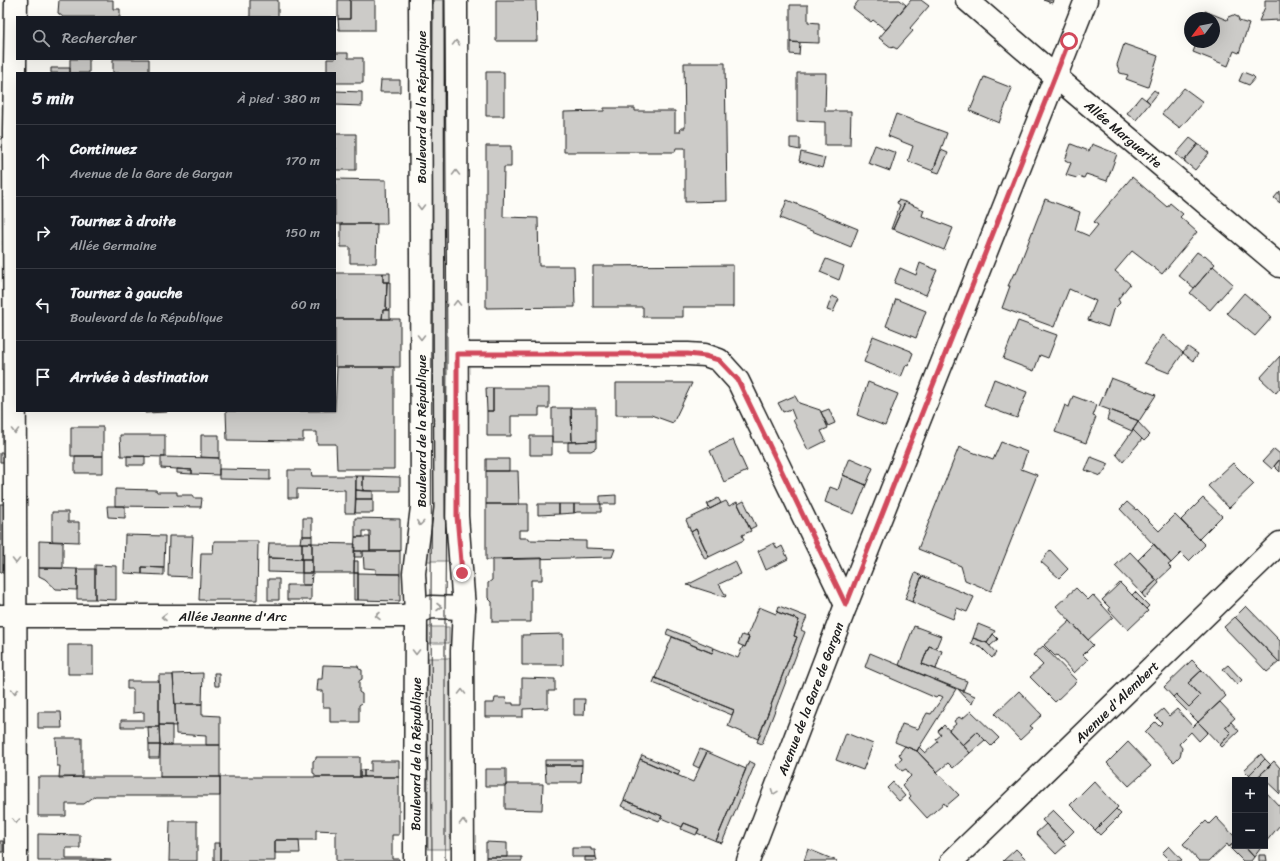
<!DOCTYPE html>
<html lang="fr">
<head>
<meta charset="utf-8">
<style>
  body { margin:0; font-family:Sriracha,sans-serif; background:#242831; color:#f1f3f6 }
  .controls { position:absolute; right:12px; bottom:12px; display:grid; overflow:hidden; border-radius:0px; box-shadow:0 4px 16px #0002 }
  .controls button { width:36px; height:36px; display:grid; place-items:center; padding:0; border:0; border-bottom:1px solid #363941; background:#171b24; color:#f1f3f6; font:20px sans-serif }
  .compass { position:absolute; left:1184px; top:12px; width:36px; height:36px; border-radius:50%; background:#171b24; box-shadow:0 4px 16px #0002; rotate:238deg }
  .stop { position:absolute; width:12px; height:12px; margin:-9px; border:3px solid #d1495b; border-radius:50%; background:#fff }
  .stop.end { background:#d1495b; border-color:#fff; box-shadow:0 1px 4px #0008 }
  .list { margin:0; padding:0; list-style:none }
  h2 { display:flex; justify-content:space-between; align-items:center; height:52px; margin:0; padding:0 16px; font-size:17px }
  h2 small { font-size:13px; font-weight:400; color:#9ea1a6 }
  .list li { display:grid; grid-template-columns:26px 1fr auto; gap:12px; align-items:center; box-sizing:border-box; height:72px; padding:0 16px; border-top:1px solid #363941 }
  .list b { display:block; font-size:15px; white-space:nowrap }
  .list p { margin:0; font-size:13px; white-space:nowrap; color:#9ea1a6 }
  .list em { font-size:13px; font-style:normal; color:#9ea1a6 }
  .icon { flex:none; width:22px; height:22px; fill:none; stroke:currentColor; stroke-width:2; stroke-linecap:round; stroke-linejoin:round }
  .map { position:relative; flex:none; width:1280px; height:861px; overflow:hidden }
  .search { position:absolute; background:#171b24; box-shadow:0 4px 16px #0002; left:16px; top:16px; width:320px; height:44px; display:flex; align-items:center; gap:10px; box-sizing:border-box; padding:0 14px; border-radius:0px; color:#9ea1a6; font-size:15px }
  .panel { position:absolute; background:#171b24; box-shadow:0 4px 16px #0002; left:16px; top:72px; width:320px; height:340px; border-radius:0px }
  .map>svg:first-child { display:block }
  .green { fill:#e0dfdb; stroke:#7e7e7c }
  .building { fill:#cccbc8; stroke:#1c1c1c }
  .lines { fill:none; stroke-linecap:round; stroke-linejoin:round }
  .street-casing { stroke:#1c1c1c; stroke-width:25 }
  .street { stroke:#fdfcf7; stroke-width:22 }
  .tram { stroke:#1c1c1c; stroke-width:1 }
  .oneway { stroke:#989794 }
  .route { stroke:#d1495b; stroke-width:5 }
  .labels { text-anchor:middle; stroke-width:3; stroke-linejoin:round; paint-order:stroke }
  .street-label { font-size:13px; fill:#1c1c1c; stroke:#fdfcf7 }
</style>
</head>
<body>
<div class="map">
<svg width="1280" height="861" viewBox="0 0 1280 861">
  <rect width="100%" height="100%" fill="#fdfcf7"/>
  <filter id="ink" filterUnits="userSpaceOnUse"><feTurbulence type="fractalNoise" baseFrequency=".025" numOctaves="2"/><feDisplacementMap in="SourceGraphic" scale="8" xChannelSelector="R" yChannelSelector="G"/><feConvolveMatrix kernelMatrix="1 2 1 2 8 2 1 2 1" color-interpolation-filters="sRGB"/></filter>
  <g filter="url(#ink)">
    <path class="green" d="M427,0H449L456,561H422Z
      M428,627H449V643H428Z
      M428,658H450V849H428Z"/>
    <path class="building" d="M59,0H113V9H120V17H63L58,13Z
      M250,0H278V17H250Z
      M338,0H350V19H338Z
      M350,0H375V30H339L338,19H350Z
      M496,0H536L537,41H496Z
      M859,0H900L906,5L886,30L873,20L871,22L853,8Z
      M911,0H921L929,6L910,28L913,31L897,49L893,47L892,48L879,38Z
      M1043,0H1053L1052,3Z
      M1265,0H1280V20L1259,21L1265,7Z
      M790,5H808V22L819,23V43L790,42Z
      M1205,11L1227,20L1228,17L1233,15L1238,17L1239,21L1249,24L1239,53L1234,51L1228,66L1193,52L1197,42H1214V18H1203Z
      M790,42L800,43L799,55L790,54Z
      M1124,44L1158,56L1148,87L1126,79L1128,75L1120,73L1117,65Z
      M335,53H348V58H363V83H335V73H327V59H335Z
      M70,59H89V73H70Z
      M113,59H149V73H113Z
      M684,63H725L727,201L685,202V148H676L675,152H564V112L604,111V108H635V111H675V132H680L681,128H685Z
      M51,68H70V73H51Z
      M486,72H504V116H486Z
      M1243,72L1253,76L1255,78L1249,85L1239,81Z
      M797,73H826L825,111H851L850,145H825V122L797,121Z
      M984,77L1012,88L999,123L970,111Z
      M381,80H400V92H380Z
      M1184,88L1203,102L1180,128L1162,114Z
      M1154,90L1158,93L1150,103L1146,99Z
      M335,91L362,92V106L335,105Z
      M1141,96L1150,103L1136,120L1127,113Z
      M896,114L947,133L933,171L908,161L913,146L888,136Z
      M335,134H356V170H335Z
      M790,138H800V150L790,148Z
      M1190,138L1198,144L1184,161L1176,154Z
      M1071,144L1089,151L1092,144L1117,154L1107,181L1086,174L1084,178L1079,176L1077,178L1066,175L1071,163L1065,160Z
      M1198,144L1209,153L1195,170L1184,161Z
      M875,145L896,153L890,171L868,163Z
      M486,146H511V167H504L503,217L538,218L539,266H574L575,307L486,308Z
      M941,150L948,153L939,173L933,171Z
      M801,152L825,158L822,168L799,161Z
      M1132,177L1167,207L1170,203L1183,214L1180,217L1197,232L1162,274L1132,251L1115,271L1130,284L1118,299L1120,303L1113,310L1108,327L1088,320L1096,301L1069,289L1054,327L1002,308L1010,286H1008L1014,273L1016,274L1045,199L1080,212L1075,230L1089,236L1098,225L1094,222Z
      M335,179L386,180L387,224H335Z
      M1280,191V203L1274,198Z
      M787,200L858,229L851,247L780,218Z
      M898,200L905,202L893,229H891L900,205L897,203Z
      M905,202L924,210L922,216L953,228L944,250L893,229Z
      M341,224H377L376,263H350V247H341Z
      M1197,252L1203,256L1205,255L1215,264L1194,288L1178,275Z
      M826,259L844,266L839,280L820,272Z
      M920,263L937,270L926,295L894,283L900,268L916,275Z
      M733,265V307H683V317H643V307H593V266Z
      M1213,266L1233,284L1210,310L1190,293Z
      M335,273H383V282H387L386,310H383L382,319H335Z
      M383,273H390V282H383Z
      M387,282H390V310H386Z
      M1244,293L1272,317L1255,336L1227,313Z
      M832,296L839,299L833,312L827,310Z
      M896,299L926,311L916,338L886,326Z
      M383,310H390V319H382Z
      M335,319H400V367H335Z
      M1018,321L1057,335L1048,358L1040,355L1034,371L1003,359Z
      M1163,335L1183,353L1169,373L1144,363Z
      M873,336L911,351V352L913,353L908,366L906,365L901,377L864,362Z
      M1188,347L1198,354L1193,361L1183,353Z
      M1280,356V388L1276,393L1260,378Z
      M337,367H394V469H337L336,444H317V432H303V441L227,440L226,411H335Z
      M1111,378L1156,395L1139,421L1099,406Z
      M994,379L1027,392L1017,418L984,406Z
      M868,382L898,394L885,426L857,415Z
      M616,383H692L673,423L651,415H616Z
      M486,388H493V411H487Z
      M493,388H549V408H539V416H511V436H487V411H493Z
      M794,396H795L799,403L820,410L828,428L821,431L826,441L808,450L793,420L795,419L791,409L783,412L778,403Z
      M1073,396L1097,405L1093,416L1096,417L1086,443L1055,432L1065,405L1069,407Z
      M552,408H571L572,442H552Z
      M571,408H596V441L572,442Z
      M829,409L835,423L828,426L821,412Z
      M1110,410L1139,421L1132,431L1107,420Z
      M145,411H167V412L145,413Z
      M1138,422L1150,435L1144,441L1133,430Z
      M71,427H103V456H71Z
      M1133,430L1142,439L1123,462L1116,454Z
      M120,435H165V457L121,456Z
      M201,435H219V458L201,457Z
      M530,436H552V455H530Z
      M733,440L747,471L724,482L710,451Z
      M596,441V448L591,451H568V442Z
      M1001,442L1027,452L1021,469L1037,475L991,591L965,580L961,566L918,549L959,447L993,460Z
      M1274,449L1280,454V459L1272,469L1263,461Z
      M0,453H4V462H0Z
      M75,456H103V473H75Z
      M127,456H145V465H127Z
      M161,457L219,458V475L192,474V470L161,468Z
      M1091,457L1109,464L1101,476L1085,470Z
      M850,458L873,468L866,485L843,475Z
      M486,459H509V471H486Z
      M1280,459V472L1274,466Z
      M1233,463L1254,484L1229,508L1208,486Z
      M177,469L192,470V474L177,473Z
      M219,469L270,470V480L219,479Z
      M288,470H311L312,476H356L355,513H345V490L297,489V498H288Z
      M486,471H518L519,504H486Z
      M843,475L866,485L854,514L825,502L830,487L838,490Z
      M356,476H363V491L356,490Z
      M363,476L400,477V491H363Z
      M115,489L156,490L157,492H177V495H193V498H202L201,507L115,506Z
      M356,490L373,491V499H356Z
      M616,495V504H600V496Z
      M718,498L721,503L710,509L707,504Z
      M1203,498L1222,516L1199,539L1181,520Z
      M356,499H373V513H355Z
      M726,501L729,506L737,502L751,531L742,535L744,540L709,557L696,529L691,532L686,520Z
      M744,501L756,526L750,529L738,504Z
      M1127,502L1136,510L1137,509L1159,531L1175,515L1205,545L1189,561L1181,553L1171,563L1120,509Z
      M0,504H4L3,572H0Z
      M486,504H528V530H519V538H529V540L586,541V548L615,549L612,557L486,560Z
      M538,504H559V514L538,515Z
      M559,504H574V513L559,514Z
      M574,504H601V512H577L574,513Z
      M107,506H125V518L108,517Z
      M52,512H68V522H79V542L52,541Z
      M303,518H312V536H303Z
      M355,518L400,519V551H370V531H363V537H355Z
      M696,529L709,557L705,559L691,532Z
      M125,535L165,536L164,568L142,567V574L124,573Z
      M169,536H193L191,577L168,576Z
      M301,536H312V543H300Z
      M355,537H370V551H354Z
      M39,541L63,542V568H39Z
      M214,541H258L257,600H199L201,553H213Z
      M269,543H302V559L268,558Z
      M302,543H312V559H302Z
      M312,543L355,544L354,573H312Z
      M774,543L777,549L782,546L788,559L766,570L758,551Z
      M1154,544L1171,563L1168,565L1171,568L1157,581L1138,560Z
      M1050,550L1068,569L1059,578L1041,562Z
      M354,551H362V557H354Z
      M363,551H400V574H376V569L364,568Z
      M1130,552L1157,580L1142,594L1115,566Z
      M268,558L302,559V573L268,572Z
      M542,558V580H531V622H492V602L488,598V583L492,580V559Z
      M302,559H312V573H302Z
      M354,561H358V573H354Z
      M735,561L741,574L719,584L726,596L725,597L687,585Z
      M95,565L116,566V600L95,599Z
      M142,567L164,568V575L142,574Z
      M39,568L77,569V590L56,589L45,579L39,576Z
      M77,569H95V599H77Z
      M302,573H312L311,585H302Z
      M354,573H358V600H354Z
      M358,573L400,574V601L358,600Z
      M915,573L922,576L912,602L905,599Z
      M922,576L974,597L967,612L957,608L953,619L912,602Z
      M268,579H279V600H268Z
      M1157,580L1159,583L1145,598L1142,594Z
      M1120,583L1148,611L1128,630L1109,610L1110,608L1102,600Z
      M287,585H311V600H287Z
      M1076,588L1088,600L1093,595L1113,617L1088,640L1056,606Z
      M1135,592L1149,606L1146,609L1132,595Z
      M779,606L807,617L801,630L805,632L762,744L757,742L797,637L794,636L799,620L777,612Z
      M1246,606L1280,641V663L1235,617Z
      M759,607L776,614L777,612L799,620L794,636L797,637L758,739L728,726L734,710L655,678L672,637L712,653L714,648L738,658L743,646L745,647L749,637L747,636Z
      M1235,617L1279,662L1267,672L1224,627Z
      M1070,621L1093,645L1083,655L1088,660L1074,673L1057,655L1055,656L1044,645Z
      M978,624L995,631L987,643L973,638Z
      M914,626L941,636L936,648L929,646L922,664L967,681L963,691L899,665Z
      M668,629L714,648L712,653L666,634Z
      M563,634V665H522V635Z
      M993,634L998,639L990,646L987,643Z
      M742,635L749,637L745,647L738,644Z
      M973,638L987,643L996,653L992,658L982,648L971,643Z
      M68,645H93V674H68Z
      M929,646L942,651L936,669L922,664Z
      M1043,646L1077,681L1055,702L1030,677L1043,665L1033,655Z
      M870,653L956,689L917,751L895,742L902,724L918,729L927,713L931,714L943,697L939,695L936,698L865,667Z
      M1192,660L1202,670L1188,683L1200,696L1189,707L1176,694L1173,697L1164,687Z
      M323,665L358,666L359,669L362,670V679L359,681V692L362,694V703L359,705V722H330V707H323V691H317L318,679H322Z
      M1228,665L1242,680L1237,685L1223,669Z
      M1202,670L1226,696L1198,722L1173,697L1176,694L1189,707L1200,696L1188,683Z
      M203,673L202,704H175L173,674Z
      M214,673H219V686H215Z
      M159,675H173L176,726L159,725Z
      M522,678L555,679V691H548V708L523,709V717H485V703H494L495,698H506L507,703H513V705H522Z
      M655,678L734,710L732,715L653,683Z
      M127,681H159V727H121V720H144V712L133,713V689H127Z
      M958,689L975,696L972,704L965,697Z
      M1019,691L1042,715L1030,726L1033,728L1020,740L995,714Z
      M574,699H585L584,715H574Z
      M1220,702L1235,718L1225,727L1231,733L1220,745L1198,722Z
      M175,704H202V715L220,716V745H206V736L176,734Z
      M1163,709L1169,716L1177,709L1193,727L1198,722L1208,732L1199,741L1191,732L1179,744L1182,748L1180,756L1174,762L1145,732L1155,722L1159,726L1162,723L1155,716Z
      M971,711L999,738L991,746L977,732L963,745L949,730L956,724L954,721L959,717L962,719Z
      M38,712H61L62,728H38Z
      M1231,722L1239,731L1222,747L1220,745L1231,733L1225,727Z
      M159,725H172V745H160Z
      M944,725L970,753L953,768L948,763L937,772L917,751L919,747L925,753L938,742L936,739L941,735L938,731Z
      M148,727H159L160,745H149Z
      M977,732L985,740L970,753L963,745Z
      M846,733L873,744L863,770L836,760Z
      M56,738H82V777L59,778L60,766H57Z
      M1128,742L1151,766L1129,786L1107,763Z
      M149,745H160L159,758H149Z
      M160,745H220V777H160Z
      M905,746L917,751L959,795L946,806L944,803L927,818L909,798L911,796L902,785L911,776L906,769L902,771L896,764L902,759L899,754Z
      M700,749L707,752L699,768L693,765Z
      M707,752L746,769L716,841L697,833L699,829L684,823L682,827L661,818L662,816L624,800L640,759L693,782Z
      M1261,754L1265,759L1249,775L1244,770Z
      M642,755L680,771L678,775L660,768L640,759Z
      M316,757H360V777H315V774L313,773V761L316,759Z
      M1265,759L1271,765L1254,780L1249,775Z
      M545,760H582V765H545Z
      M371,761H399V777H364V770L371,771Z
      M749,761L755,764L722,843L716,841Z
      M1274,761L1280,768V794L1260,775Z
      M545,765H582L581,782H546Z
      M485,769H506V786H485Z
      M360,770H364V777H360Z
      M1250,776L1254,780H1246Z
      M38,777H220V796H95L84,804H66V816H38Z
      M220,777H399V835H392V859H399V861H336V831L316,830V840H275V861H220Z
      M1094,781L1118,807L1095,830L1070,805Z
      M893,782L905,796L899,801L887,788Z
      M506,784H543L542,810L505,809V786H506Z
      M1265,791L1280,807V825L1265,843V821L1267,819L1265,817Z
      M624,800L662,816L659,821L621,806Z
      M1116,809L1121,814L1100,835L1095,830Z
      M1053,810L1074,831L1063,842L1042,820Z
      M1216,817L1235,837V842L1229,847L1227,844L1209,861H1199L1183,844L1206,821L1209,824Z
      M170,821H197V861H169Z
      M684,823L699,829L696,835L681,829Z
      M1046,824L1066,845L1056,854L1036,833Z
      M38,834L80,835V848H66V859H93V861H38Z
      M275,840H299L300,853H275Z
      M0,841H3V852H0Z
      M486,842L507,843V857H486Z
      M1235,842V846H1244L1254,857L1251,861H1243L1229,847Z
      M214,843H220V861H214Z
      M1169,846L1182,860L1180,861H1170L1162,853Z
      M1244,846H1257L1260,849L1254,857Z
      M572,848H591V850H595L596,857H572Z
      M808,849L837,861H804Z
      M1016,849L1028,861H1003Z
      M1259,855H1266L1267,861H1259Z
      M486,857H522V861H486Z
      M585,857H596L597,861H585Z
      M93,859L111,860V861H93Z"/>
    <g class="lines">
      <g class="street-casing">
        <g id="street">
          <path d="M16,0L14,131L16,861"/>
          <path d="M456,0L457,516L464,608L462,651L463,861"/>
          <path id="s1" d="M967,0L1055,76L1280,266"/>
          <path d="M457,354H688L705,355L719,360L738,381L846,605"/>
          <path id="s2" d="M0,616H404L416,613L431,607L464,608"/>
          <path id="s3" d="M415,861L416,613L414,573L422,507L420,0"/>
          <path id="s4" d="M748,861L846,605L1086,0"/>
          <path id="s5" d="M952,861L1280,543"/>
        </g>
      </g>
      <use href="#street" class="street"/>
      <path class="tram" d="M445,0L447,357L445,607V861
        M432,861L431,607L433,0"/>
    </g>
    <defs><path id="oneway-chevron" d="M-2-3.5L2.5 0L-2 3.5" fill="none" stroke-width="1.6" stroke-linecap="round" stroke-linejoin="round"/></defs>
    <g class="oneway">
      <use href="#oneway-chevron" transform="translate(456 43) rotate(-90)"/>
      <use href="#oneway-chevron" transform="translate(456 173) rotate(-90)"/>
      <use href="#oneway-chevron" transform="translate(421 207) rotate(90)"/>
      <use href="#oneway-chevron" transform="translate(457 303) rotate(-90)"/>
      <use href="#oneway-chevron" transform="translate(421 337) rotate(90)"/>
      <use href="#oneway-chevron" transform="translate(15 431) rotate(90)"/>
      <use href="#oneway-chevron" transform="translate(420 523) rotate(97)"/>
      <use href="#oneway-chevron" transform="translate(16 561) rotate(90)"/>
      <use href="#oneway-chevron" transform="translate(439 607)"/>
      <use href="#oneway-chevron" transform="translate(378 616) rotate(180)"/>
      <use href="#oneway-chevron" transform="translate(164 617) rotate(180)"/>
      <use href="#oneway-chevron" transform="translate(416 652) rotate(90)"/>
      <use href="#oneway-chevron" transform="translate(15 691) rotate(90)"/>
      <use href="#oneway-chevron" transform="translate(462 692) rotate(-90)"/>
      <use href="#oneway-chevron" transform="translate(774 792) rotate(111)"/>
      <use href="#oneway-chevron" transform="translate(16 821) rotate(90)"/>
      <use href="#oneway-chevron" transform="translate(463 822) rotate(-90)"/>
    </g>
  </g>
  <g class="lines" filter="url(#ink)">
    <path class="route" d="M462,573L457,516V354H688L705,356L719,360L738,380L846,605L1069,41"/>
  </g>
  <g class="labels">
    <g class="street-label">
      <text transform="translate(421 107) rotate(-90)" y="5">Boulevard de la République</text>
      <text dy="5" stroke="none"><textPath href="#s1" startOffset="206">Allée Marguerite</textPath></text>
      <text transform="translate(421 431) rotate(-90)" y="5">Boulevard de la République</text>
      <text dy="5" stroke="none"><textPath href="#s2" startOffset="233">Allée Jeanne d'Arc</textPath></text>
      <text dy="5" stroke="none"><textPath href="#s4" startOffset="174">Avenue de la Gare de Gargan</textPath></text>
      <text dy="5" stroke="none"><textPath href="#s5" startOffset="229">Avenue d'Alembert</textPath></text>
      <text dy="5" stroke="none"><textPath href="#s3" startOffset="107">Boulevard de la République</textPath></text>
    </g>
  </g>
</svg>
<div class="controls">
<button>+</button>
<button>−</button>
</div>
<svg class="compass" viewBox="-18 -18 36 36"><path d="M0-13l5 13h-10z" fill="#e53935"/><path d="M0 13l5-13h-10z" fill="#9ea1a6"/></svg>
<div class="stop" style="left:1069px;top:41px"></div>
<div class="stop end" style="left:462px;top:573px"></div>
<div class="search"><svg class="icon" aria-label="search" viewBox="0 0 24 24"><circle cx="10" cy="10" r="6"/><path d="M15 15l6 6"/></svg>Rechercher</div>
<section class="panel">
<h2>5 min<small>À pied · 380 m</small></h2>
<ul class="list">
<li><svg class="icon" aria-label="ahead" viewBox="0 0 24 24"><path d="M12 20V5M6 11l6-6 6 6"/></svg><div><b>Continuez</b><p>Avenue de la Gare de Gargan</p></div><em>170 m</em></li>
<li><svg class="icon" aria-label="right" viewBox="0 0 24 24"><path d="M7 20v-9h11M14 6l5 5-5 5"/></svg><div><b>Tournez à droite</b><p>Allée Germaine</p></div><em>150 m</em></li>
<li><svg class="icon" aria-label="left" viewBox="0 0 24 24"><path d="M17 20v-9H6M10 6l-5 5 5 5"/></svg><div><b>Tournez à gauche</b><p>Boulevard de la République</p></div><em>60 m</em></li>
<li><svg class="icon" aria-label="arrive" viewBox="0 0 24 24"><path d="M6 21V4h12l-3 4 3 4H6"/></svg><div><b>Arrivée à destination</b></div></li>
</ul>
</section>
</div>
</body>
</html>
